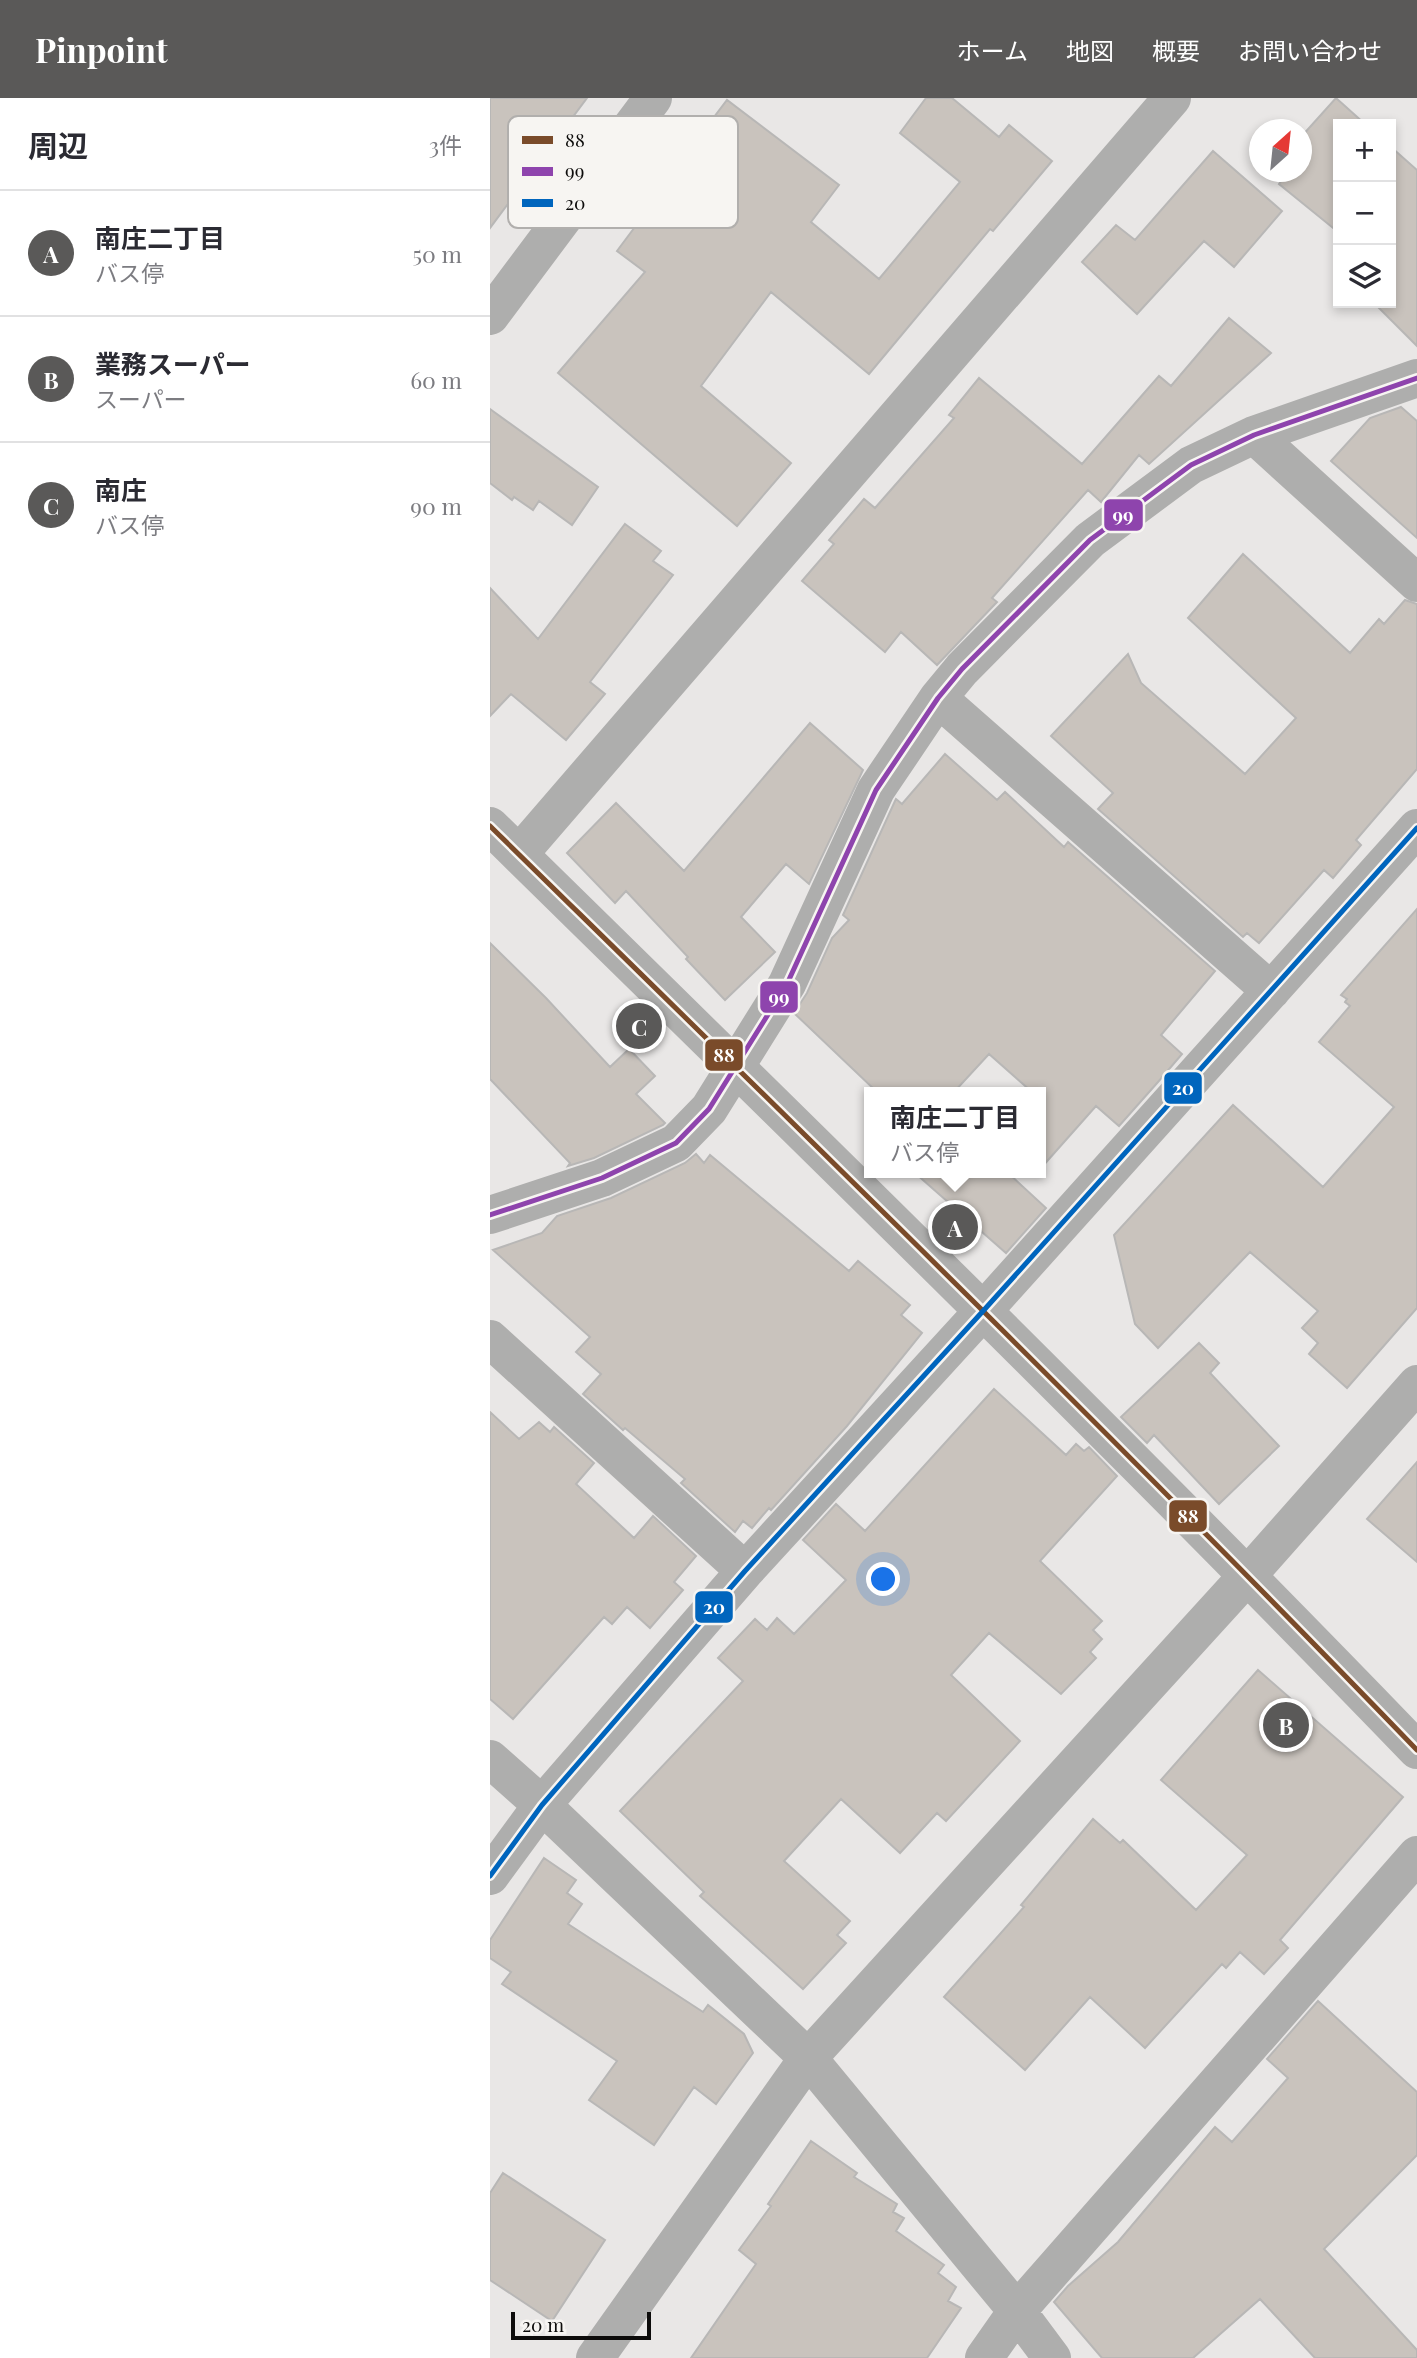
<!DOCTYPE html>
<html lang="ja">
<head>
<meta charset="utf-8">
<style>
  body { margin:0; font-family:"Playfair Display","Noto Sans JP",serif; background:#f7f7f7; color:#2b2b33 }
  .controls { position:absolute; right:21px; top:21px; display:grid; overflow:hidden; border-radius:0px; box-shadow:0 4px 10px #0003 }
  .controls button { width:63px; height:63px; display:grid; place-items:center; padding:0; border:0; border-bottom:2px solid #e1e1e2; background:#fff; color:#2b2b33; font:35px sans-serif }
  .compass { position:absolute; left:759px; top:21px; width:63px; height:63px; border-radius:50%; background:#fff; box-shadow:0 4px 10px #0003; rotate:27deg }
  .scale { position:absolute; left:21px; bottom:18px; width:140px; box-sizing:border-box; padding-left:7px; border:4px solid #0d0c0b; border-top:0; font-size:19px; line-height:24px; white-space:nowrap; color:#0d0c0b; -webkit-text-stroke:5px #f7f5f2; paint-order:stroke }
  .you { position:absolute; left:394px; top:1482px; width:24px; height:24px; margin:-18px; border:5px solid #fff; border-radius:50%; background:#1a73e8; box-shadow:0 0 0 10px #1a73e833 }
  .badge { display:grid; place-items:center; width:46px; height:46px; border-radius:50%; background:#5a5958; color:#fff; font-size:23px; font-weight:700 }
  .pin { position:absolute; translate:-50% -50%; border:4px solid #fff; box-shadow:0 2px 7px #0006 }
  .popup { position:absolute; left:374px; top:989px; width:182px; height:91px; box-sizing:border-box; display:grid; place-content:center; border-radius:0px; background:#fff; filter:drop-shadow(0 2px 5px #0005); font-size:23px; white-space:nowrap; color:#7c7c81 }
  .popup b { font-size:26px; color:#2b2b33 }
  .popup::after { content:''; position:absolute; left:50%; top:100%; margin-left:-14px; border:14px solid transparent; border-top-color:#fff }
  .list { margin:0; padding:0; list-style:none }
  h2 { display:flex; justify-content:space-between; align-items:center; height:91px; margin:0; padding:0 28px; font-size:30px }
  h2 small { font-size:23px; font-weight:400; color:#7c7c81 }
  .list li { display:grid; grid-template-columns:46px 1fr auto; gap:21px; align-items:center; box-sizing:border-box; height:126px; padding:0 28px; border-top:2px solid #e1e1e2 }
  .list b { display:block; font-size:26px; white-space:nowrap }
  .list p { margin:0; font-size:23px; white-space:nowrap; color:#7c7c81 }
  .list em { font-size:23px; font-style:normal; color:#7c7c81 }
  .icon { flex:none; width:38px; height:38px; fill:none; stroke:currentColor; stroke-width:2; stroke-linecap:round; stroke-linejoin:round }
  .map { position:relative; flex:none; width:927px; height:2260px; overflow:hidden }
  header { display:flex; align-items:center; gap:42px; box-sizing:border-box; height:98px; padding:0 35px; background:#5a5958; color:#fff }
  header strong { font-size:33px }
  nav { display:flex; gap:38px; margin-inline-start:auto; font-size:24px }
  main { display:flex }
  aside { flex:1; background:#fff }
  .map>svg:first-child { display:block }
  .building { fill:#c9c3bd; stroke:#b8b7b6; stroke-width:2 }
  .lines { fill:none; stroke-linecap:round; stroke-linejoin:round }
  .minor { stroke:#aeaead; stroke-width:38 }
  .bus-1-casing { stroke:#f7f5f2; stroke-width:10 }
  .bus-2-casing { stroke:#f7f5f2; stroke-width:10 }
  .bus-3-casing { stroke:#f7f5f2; stroke-width:10 }
  .bus-1 { stroke:#7a4b2a; stroke-width:5 }
  .bus-2 { stroke:#8e44ad; stroke-width:5 }
  .bus-3 { stroke:#0065bd; stroke-width:5 }
  .key { fill:#f7f5f2; stroke:#b1afad; stroke-width:2 }
  .key-label { font-size:19px; fill:#0d0c0b }
  .line-badge { stroke:#f7f5f2; stroke-width:2.5 }
  .badge-label { font-size:19px; text-anchor:middle; font-weight:bold; fill:#fff }
</style>
</head>
<body>
<header>
<strong>Pinpoint</strong>
<nav><a>ホーム</a><a>地図</a><a>概要</a><a>お問い合わせ</a></nav>
</header>
<main>
<aside>
<h2>周辺<small>3件</small></h2>
<ul class="list">
<li><span class="badge">A</span><div><b>南庄二丁目</b><p>バス停</p></div><em>50 m</em></li>
<li><span class="badge">B</span><div><b>業務スーパー</b><p>スーパー</p></div><em>60 m</em></li>
<li><span class="badge">C</span><div><b>南庄</b><p>バス停</p></div><em>90 m</em></li>
</ul>
</aside>
<div class="map">
<svg width="927" height="2260" viewBox="0 0 927 2260">
  <rect width="100%" height="100%" fill="#e9e7e6"/>
  <path class="building" d="M0,0H97L0,130Z
    M436,0H462L509,39L519,27L562,63L503,133L500,131L379,276L281,194L211,288L301,365L247,428L68,275L155,174L127,153L174,90L163,82L191,46L199,52L237,2L349,87L321,124L389,181L470,84L410,35Z
    M846,0L875,26H848V134L789,86L798,74H811V39Z
    M901,49L927,72V248L884,205H901Z
    M723,53L792,113L744,169L714,143L647,216L592,164L626,127L645,142Z
    M739,220L781,255L659,366L649,357L611,404L598,392L502,500L507,504L447,567L411,534L395,554L312,483L344,446L339,442L374,401L385,410L464,320L459,317L489,280L592,366L669,278L681,288Z
    M911,309L927,323V440L841,363L880,320Z
    M0,311L108,389L82,427L49,403L43,412L24,399L22,402L0,385Z
    M135,426L171,453L163,463L183,477L100,584L115,596L76,642L21,596L0,618V490L48,541Z
    M753,456L860,555L889,521L894,526L915,502L927,506V671L866,742L871,747L843,780L834,772L769,845L757,835L753,839L608,711L623,695L561,638L638,556L651,585L755,676L806,620L698,520Z
    M320,625L373,672L319,786L296,766L251,819L285,854L235,902L196,861L198,859L136,793L125,805L77,755L126,705L194,773Z
    M455,656L507,702L515,694L574,749L578,744L725,873L671,937L692,956L668,984L629,1028L606,1008L551,1070V994H542L499,956L464,994H387L304,915L317,895L342,840L359,822L353,817L405,703L406,701L412,706Z
    M927,811V1210L857,1290L819,1256L828,1245L812,1230L828,1213L760,1154L668,1250L645,1226L624,1137L743,1007L833,1089L904,1009L829,944L860,908L855,904L857,901L851,897Z
    M0,845L56,900L120,969L139,951L165,978L146,996L175,1025L173,1027L104,1060L78,1068L80,1065L0,981Z
    M206,1056L214,1065L220,1057L359,1173L368,1163L420,1207L411,1217L432,1235L357,1328L281,1412L279,1410L262,1430L253,1423L245,1434L191,1385L195,1381L135,1330L133,1332L93,1296L111,1276L86,1254L100,1239L3,1152L52,1135L67,1118L121,1100L195,1065Z
    M425,1075H518L556,1110L516,1155Z
    M709,1245L729,1265L720,1275L789,1348L729,1406L664,1337L657,1345L631,1319Z
    M504,1291L576,1357L586,1346L594,1353L599,1349L627,1378L550,1463L612,1523L603,1532L612,1541L600,1554L606,1560L571,1596L499,1535L461,1577L530,1643L456,1723L447,1715L410,1755L351,1701L294,1763L360,1823L347,1837L356,1845L313,1891L210,1798L214,1794L130,1713L253,1583L228,1560L265,1521L277,1532L287,1520L304,1536L356,1482L313,1442L346,1406L375,1433Z
    M0,1314L29,1341L49,1324L60,1334L64,1329L104,1365L86,1386L144,1440L163,1418L206,1458L184,1484L193,1492L160,1530L137,1509L122,1526L114,1519L23,1621L0,1601Z
    M927,1364V1464L877,1421Z
    M768,1572L913,1699L790,1842L798,1850L774,1876L750,1854L736,1870L732,1866L655,1950L600,1899L535,1972L454,1899L534,1809L531,1807L603,1721L630,1745L633,1742L706,1812L757,1757L671,1682Z
    M54,1760L86,1782L77,1795L92,1806L78,1826L213,1914L218,1907L254,1936L263,1955L226,2006L204,1989L164,2047L99,2002L127,1963L12,1886L21,1874L0,1860V1842Z
    M828,1903L927,1994V2057L834,2151L927,2252V2260H825L770,2201L703,2260H612L564,2204L578,2188L628,2144L725,2029L742,2044L798,1980L777,1961Z
    M321,2043L367,2075L364,2079L407,2106L403,2114L414,2120L406,2133L454,2167L448,2175L466,2189L458,2203L471,2210L437,2260H201L266,2166L249,2152L281,2108L278,2106Z
    M13,2075L115,2142L62,2223L0,2182V2095Z"/>
  <g class="lines">
    <path class="minor" d="M0,218L163,0
      M764,337L927,485
      M448,600L781,893
      M0,728C312,1034 624,1338 927,1652
      M29,756L682,0
      M0,1117L112,1080L186,1045L219,1011L297,886L386,692L448,600L472,571L600,442L701,367L764,337L927,280
      M0,1241L255,1473
      M0,1661L52,1707L318,1960L527,2213L562,2260
      M0,1778L52,1707L255,1473L494,1212L927,730
      M105,2260L318,1960L758,1477L927,1286
      M494,2260L527,2213L927,1757"/>
    <g class="bus-1-casing">
      <path id="bus-1" d="M0,728C312,1034 624,1338 927,1652"/>
    </g>
    <g class="bus-2-casing">
      <path id="bus-2" d="M0,1117L112,1080L186,1045L219,1011L297,886L386,692L448,600L472,571L600,442L701,367L764,337L927,280"/>
    </g>
    <g class="bus-3-casing">
      <path id="bus-3" d="M0,1778L52,1707L255,1473L494,1212L927,730"/>
    </g>
    <use href="#bus-1" class="bus-1"/>
    <use href="#bus-2" class="bus-2"/>
    <use href="#bus-3" class="bus-3"/>
  </g>
  <rect x="18" y="18" width="230" height="112" rx="10" class="key"/>
  <rect x="32" y="38" width="31" height="8" fill="#7a4b2a"/>
  <rect x="32" y="69" width="31" height="9" fill="#8e44ad"/>
  <rect x="32" y="101" width="31" height="8" fill="#0065bd"/>
  <g class="key-label">
    <text x="75" y="49">88</text>
    <text x="75" y="80">99</text>
    <text x="75" y="112">20</text>
  </g>
  <g class="line-badge">
    <rect x="613" y="400" width="41" height="34" rx="7" fill="#8e44ad"/>
    <rect x="269" y="882" width="40" height="34" rx="7" fill="#8e44ad"/>
    <rect x="214" y="940" width="40" height="34" rx="7" fill="#7a4b2a"/>
    <rect x="673" y="973" width="40" height="34" rx="7" fill="#0065bd"/>
    <rect x="678" y="1401" width="40" height="34" rx="7" fill="#7a4b2a"/>
    <rect x="204" y="1492" width="40" height="34" rx="7" fill="#0065bd"/>
  </g>
  <g class="badge-label">
    <text x="633" y="424">99</text>
    <text x="289" y="906">99</text>
    <text x="234" y="964">88</text>
    <text x="693" y="997">20</text>
    <text x="698" y="1425">88</text>
    <text x="224" y="1516">20</text>
  </g>
</svg>
<div class="controls">
<button>+</button>
<button>−</button>
<button><svg class="icon" aria-label="layers" viewBox="0 0 24 24"><path d="M12 4l9 5-9 5-9-5zM3 14l9 5 9-5"/></svg></button>
</div>
<svg class="compass" viewBox="-18 -18 36 36"><path d="M0-13l5 13h-10z" fill="#e53935"/><path d="M0 13l5-13h-10z" fill="#7c7c81"/></svg>
<div class="scale">20 m</div>
<div class="you"></div>
<div class="pin badge" style="left:465px;top:1129px">A</div>
<div class="popup"><b>南庄二丁目</b>バス停</div>
<div class="pin badge" style="left:796px;top:1627px">B</div>
<div class="pin badge" style="left:149px;top:928px">C</div>
</div>
</main>
</body>
</html>
